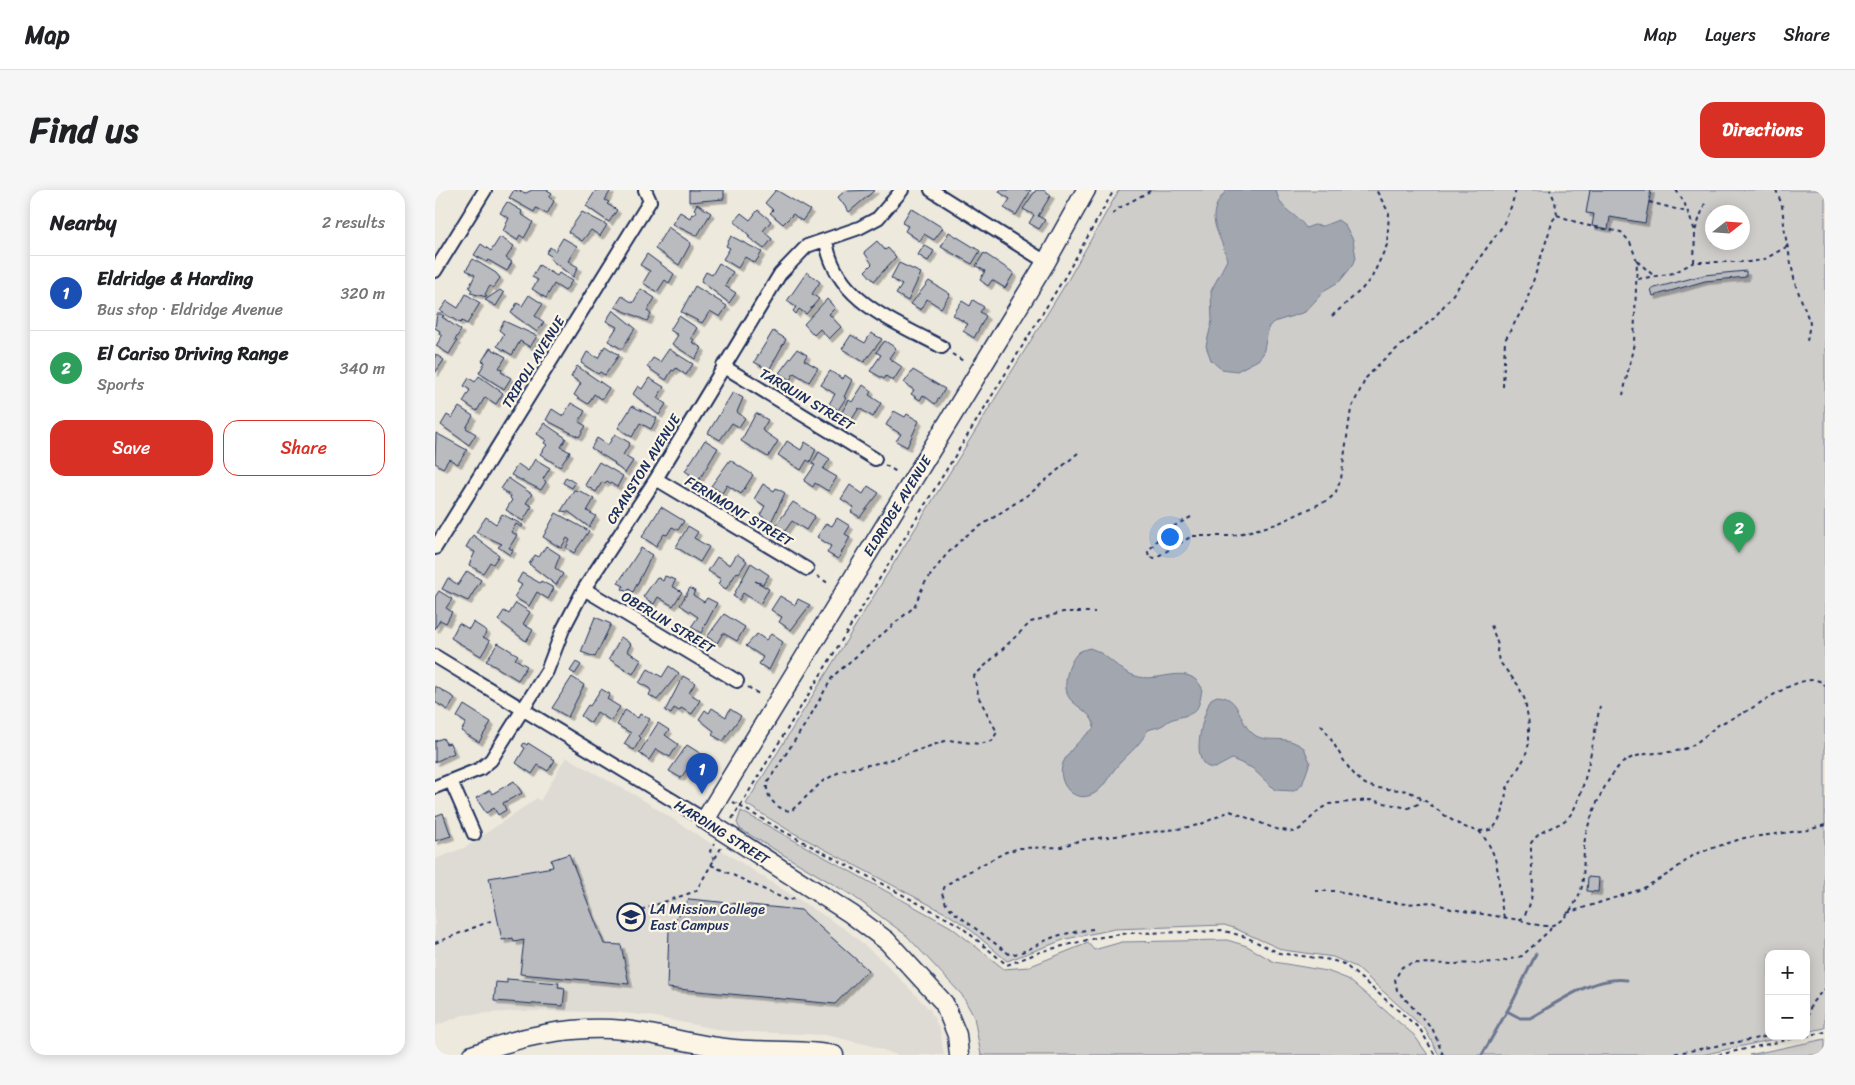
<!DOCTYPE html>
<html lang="en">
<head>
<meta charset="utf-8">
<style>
  body { margin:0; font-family:Sriracha,sans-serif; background:#f6f6f6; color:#202124 }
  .controls { position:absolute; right:15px; bottom:15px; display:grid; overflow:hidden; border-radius:10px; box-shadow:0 2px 12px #0003 }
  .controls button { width:45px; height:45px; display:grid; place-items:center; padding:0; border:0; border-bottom:1px solid #e0e0e0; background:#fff; color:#202124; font:25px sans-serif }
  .compass { position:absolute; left:1270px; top:15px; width:45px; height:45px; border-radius:50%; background:#fff; box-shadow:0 2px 12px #0003; rotate:73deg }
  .you { position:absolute; left:734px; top:346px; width:18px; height:18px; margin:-12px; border:4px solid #fff; border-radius:50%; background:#1a73e8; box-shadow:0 0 0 8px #1a73e833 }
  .badge { display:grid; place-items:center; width:32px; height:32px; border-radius:50%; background:#d93025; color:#fff; font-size:16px; font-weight:700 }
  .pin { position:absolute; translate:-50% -41px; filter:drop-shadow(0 1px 2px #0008) }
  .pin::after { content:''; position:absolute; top:26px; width:18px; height:15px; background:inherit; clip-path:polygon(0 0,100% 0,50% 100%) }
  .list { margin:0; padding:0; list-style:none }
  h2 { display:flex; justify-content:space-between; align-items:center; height:65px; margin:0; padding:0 20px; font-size:21px }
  h2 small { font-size:16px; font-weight:400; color:#757577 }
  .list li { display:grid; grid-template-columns:32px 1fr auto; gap:15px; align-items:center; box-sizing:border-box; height:75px; padding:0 20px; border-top:1px solid #e0e0e0 }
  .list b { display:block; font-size:19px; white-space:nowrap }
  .list p { margin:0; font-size:16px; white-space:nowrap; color:#757577 }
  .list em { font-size:16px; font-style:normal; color:#757577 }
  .actions { display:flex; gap:10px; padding:15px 20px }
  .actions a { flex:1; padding:11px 0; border:1px solid #d93025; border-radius:15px; text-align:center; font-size:18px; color:#d93025 }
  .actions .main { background:#d93025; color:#fff }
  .map { position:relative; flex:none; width:1390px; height:865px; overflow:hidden; border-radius:15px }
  header { display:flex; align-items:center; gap:30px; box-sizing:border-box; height:70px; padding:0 25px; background:#fff; border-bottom:1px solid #e0e0e0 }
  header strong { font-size:24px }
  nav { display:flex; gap:28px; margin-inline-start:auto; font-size:18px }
  .intro { display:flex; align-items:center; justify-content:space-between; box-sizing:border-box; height:120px; padding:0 30px }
  h1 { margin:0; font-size:35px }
  .button { padding:12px 22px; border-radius:15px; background:#d93025; color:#fff; font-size:18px; font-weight:700 }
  main { display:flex; gap:30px; padding:0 30px }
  aside { flex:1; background:#fff; border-radius:15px; box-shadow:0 2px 12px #0003 }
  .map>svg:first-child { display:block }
  .built { fill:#dedbd4 }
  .green { fill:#cfcdca; stroke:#757e94; fill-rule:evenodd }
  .water { fill:#a2a7af; stroke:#6c778f }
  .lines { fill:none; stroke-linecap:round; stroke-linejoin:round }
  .stream { stroke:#6c778f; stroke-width:3 }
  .building { fill:#babbbe; stroke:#1b2f5e; filter:url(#shadow) }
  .street-casing { stroke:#1b2f5e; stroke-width:16 }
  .secondary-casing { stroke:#1b2f5e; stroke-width:21 }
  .path { stroke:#1b2f5e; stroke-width:2; stroke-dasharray:4 4; stroke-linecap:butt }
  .street { stroke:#fcf5e5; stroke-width:12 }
  .secondary { stroke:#fcf5e5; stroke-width:18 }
  .labels { text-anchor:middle; stroke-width:4.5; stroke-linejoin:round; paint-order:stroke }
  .street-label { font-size:14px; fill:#1b2f5e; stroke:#fcf5e5 }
  .poi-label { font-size:14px; fill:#1b2f5e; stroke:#fcf5e5; text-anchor:start }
</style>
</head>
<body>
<header>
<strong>Map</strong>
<nav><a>Map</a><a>Layers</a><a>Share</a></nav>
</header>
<div class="intro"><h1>Find us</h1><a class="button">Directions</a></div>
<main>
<aside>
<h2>Nearby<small>2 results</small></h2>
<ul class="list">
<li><span class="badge" style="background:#1a4fb4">1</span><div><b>Eldridge &amp; Harding</b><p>Bus stop · Eldridge Avenue</p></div><em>320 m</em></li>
<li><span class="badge" style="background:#2e9e5b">2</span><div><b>El Cariso Driving Range</b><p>Sports</p></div><em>340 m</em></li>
</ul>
<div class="actions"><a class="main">Save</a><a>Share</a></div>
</aside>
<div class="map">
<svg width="1390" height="865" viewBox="0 0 1390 865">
  <defs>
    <filter id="shadow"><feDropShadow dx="3.5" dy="3.5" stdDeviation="0" flood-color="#0004"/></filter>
  </defs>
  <rect width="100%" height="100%" fill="#eee9dd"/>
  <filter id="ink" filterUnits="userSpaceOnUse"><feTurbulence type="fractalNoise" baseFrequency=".02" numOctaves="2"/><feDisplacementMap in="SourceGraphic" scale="10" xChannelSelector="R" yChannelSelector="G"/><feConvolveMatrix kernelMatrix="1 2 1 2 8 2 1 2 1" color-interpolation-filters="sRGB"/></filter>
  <g filter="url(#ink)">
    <path class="built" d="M131,567L205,608L413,741L450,773L495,820L505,840L509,865H462L437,856L391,845L291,841L215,826L179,822L85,821L28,825L0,836V669L31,657L102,608L105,611Z"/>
    <path class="green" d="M684,0H1390V838L1371,842V764H1334V846H1353L1267,865H1004L990,839L921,777L898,767L848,760L799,738L789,735L680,739L631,749L572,771L531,736L514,725L355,641L311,614L633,90ZM1278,22H1308V52H1278Z
      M306,621L516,737L569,779L593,777L653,753L659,760L687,752L792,750L812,756L839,772L892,781L913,789L979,845L993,865H546L539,827L527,805L471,745L418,706L305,639L302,633Z
      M1390,849V865H1314Z"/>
    <path class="water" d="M792,0H841C846,23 861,22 871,38L879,35L888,36L903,30L910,35L918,50L921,68L918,75L905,91L890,100L870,122L839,132L834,136L828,164L823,170L802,181L786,179L776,170L771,156L777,131L776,101L792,70C786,41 766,28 792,0Z
      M655,458C674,464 684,483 704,487C727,492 753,472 767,498C764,525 759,523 738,529C734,530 731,533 728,535C723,538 718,538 713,540C702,560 691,564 679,580C672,589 667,601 656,605C637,613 621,591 628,573C633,561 648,547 658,539L659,534C655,522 643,518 635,509C626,498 633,471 644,462C647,460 651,459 655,458Z
      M782,506C806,507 803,531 817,543C828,553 842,547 855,551C860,552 864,555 869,558L875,572L867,595L859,601L840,600L817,578L797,569L780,578C751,579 769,522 776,509Z"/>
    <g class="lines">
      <path class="stream" d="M1072,821L1085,828H1095C1124,812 1158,786 1192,790
        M1047,865L1079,809L1101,764"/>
    </g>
    <path class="building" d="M79,0L91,3L97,0H112L117,3L114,7L119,11L112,24L101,18L99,22L74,8Z
      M161,0H176L170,10L174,12L172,14L182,20L174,32L151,16Z
      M254,0H289V9L254,12Z
      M341,0L375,20L367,31L358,24L348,34L335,23L338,20L330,13Z
      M411,0L413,1L440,0L414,22L403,7Z
      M565,0H596L581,25L569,18L575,9L564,2Z
      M601,0H609L616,5L603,26L610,30L604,39L594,33L599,25L588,19Z
      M1155,0H1216L1210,33L1175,27L1173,39L1157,36L1159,24L1151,23Z
      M72,12L87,21L86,24L98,32L89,48L85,45L82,50L68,41L74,28L65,23Z
      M262,14L276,23L262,46L237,34L245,22L255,28L257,24L259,25L262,21L259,19Z
      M476,18L508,38L499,50L489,44L485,51L470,41L473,36L467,33Z
      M323,20L336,31L328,41L337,49L329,59L313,47L315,46L299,31L306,23L315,30Z
      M147,22L172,35L165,46L156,40L147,51L133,42Z
      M233,37L256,53L244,75L220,59Z
      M514,42L545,61L537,74L506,57Z
      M296,46L327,62L320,73L310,67L303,78L288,69L295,58L291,56Z
      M65,47L79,56L71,68L77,72L72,81L53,70L52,72L39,65L46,54L56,61Z
      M128,48L142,56L133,71L143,77L138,87L115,69L116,66L111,63L115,57L120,61Z
      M442,51L450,60L453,58L461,67L439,91L430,81L437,74L429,62Z
      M489,55L499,61L493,71L483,65Z
      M549,63L579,83L570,98L557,90L553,96L545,90L550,81L541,76Z
      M212,64L239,84L234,93L230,90L222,102L208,93L215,81L205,75Z
      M38,69L61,83L65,88L58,98L55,96L50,104L52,107L35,103L37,100L34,98L40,85L31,80Z
      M284,73L298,82L290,96L301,103L294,113L266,91L271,82L277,85Z
      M464,73L486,83L473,111L461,104L467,95L456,88Z
      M104,75L122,86L124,83L137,91L130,101L119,94L111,108L97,99L103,90L97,87Z
      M1311,81V87L1270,91L1218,106L1216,99L1269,85Z
      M372,82L385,92L377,104L384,109L371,124L364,119L361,124L358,121L361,117L352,111Z
      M494,91L515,104L506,118L492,109L486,120L476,114Z
      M260,96L292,116L285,127L275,121L267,133L246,122Z
      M206,99L220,108L212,121L216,124L212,131L180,117L187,106L198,113Z
      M65,100L69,103L61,116L50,110Z
      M31,104L45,113L32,134L27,131L25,133L5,121L12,111L23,118Z
      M94,105L108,114L100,126L109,132L102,142L76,123L82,113L87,116Z
      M392,109L400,118L394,124L406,137L394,149L385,139L379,145L369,134Z
      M538,110L549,117L545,122L551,126L539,148L528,141L533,134L518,125L527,111L535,116Z
      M178,120L200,138L187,159L173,151L182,137L171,131Z
      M2,124H6L9,126L7,127L26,140L20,150L22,151L14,164L1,156L7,146L4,144L5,141L0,138Z
      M244,126L262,138L256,148L259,150L257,152L267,158L260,169L237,154L243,145L235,140Z
      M69,131L102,146L95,157L85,151L77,165L62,156L69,144L64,140Z
      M338,141L351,149L334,180L319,172Z
      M436,143L447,149L429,172L407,159L416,145L430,153Z
      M450,151L461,158L454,168L467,177L458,191L451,186L449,189L435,181L446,165L441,162Z
      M170,156L184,165L170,185L165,182L163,184L146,173L152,162L163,168Z
      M55,158L71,167L64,178L67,179L66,182L76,188L69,199L44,183L50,172L47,171Z
      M234,159L258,174L251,185L241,178L239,181L237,180L231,190L212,177L218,168L225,172Z
      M362,159L372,165L369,170L383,178L374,192L359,183L355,190L344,183Z
      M0,164L9,170L0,183Z
      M142,176L174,198L167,209L159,204L153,214L139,205L146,193L136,187Z
      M478,180L510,199L500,214L488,205L485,210L476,204L479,200L469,193Z
      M395,181L408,189L410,185L417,190L409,207L411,208L403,220L394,214L400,204L386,195Z
      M44,186L68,203L61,214L50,207L42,221L28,212L35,200L29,196L34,188L40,192Z
      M214,188L229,197L222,208L231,214L224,225L198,204L203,196L207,199Z
      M428,195L436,201L434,205L446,213L438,227L424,218L417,229L407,222L414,210L417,212Z
      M298,202L308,208L302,222L310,228L304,237L297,233L285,250L273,243Z
      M136,213L150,221L144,232L151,236L144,247L111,230L117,219L128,226Z
      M197,216L222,228L216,239L205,233L197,247L183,238Z
      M24,217L38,226L31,238L41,244L34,255L6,235L12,225L17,228Z
      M459,221L470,227L472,224L484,231L472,257L461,251L466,244L451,235Z
      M321,223L333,230L327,240L343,251L333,267L306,251Z
      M109,233L131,248L126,257L135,262L125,277L105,264L112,255L109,253L111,250L102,244Z
      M1,243L32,260L23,274L14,269L8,278L0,273Z
      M180,244L195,253L188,265L198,271L190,283L179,274L180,273L156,258L162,248L173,255Z
      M270,250L283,258L264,290L261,288L259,292L253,289L256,285L250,281Z
      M352,251L366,260L370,252L381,259L375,272L372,270L366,280L343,265Z
      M384,262L395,269L388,279L402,287L393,301L380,293L378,297L369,291L380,275L377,274Z
      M100,269L115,278L108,289L111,292L106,300L76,285L83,274L93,281Z
      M295,270L318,285L306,304L292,295L287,303L276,296Z
      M164,272L188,286L182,297L172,291L170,293L167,292L161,302L150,295Z
      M131,287L140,293L137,298L128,293Z
      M73,288L97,304L91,313L97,316L88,331L71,320L77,310L75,308L76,306L66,299Z
      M328,294L339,301L341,298L350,303L336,332L325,325L330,316L319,309Z
      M415,295L428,304L433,296L444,303L425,327L416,322L419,317L406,309Z
      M139,300L145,301L159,309L152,321L161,326L154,337L134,322L126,321Z
      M358,312L380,326L371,340L357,331L350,341L341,335Z
      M226,317L249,331L243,340L237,337L232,345L229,344L221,356L207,347Z
      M121,323L154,341L139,363L131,358L135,350L132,348L126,358L108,347Z
      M67,324L88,335L87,337L81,334L76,342L82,345L74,358L78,360L75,365L63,357L67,354L41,342L51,327L61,334Z
      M402,328L415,336L410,344L415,347L403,369L392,363L396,356L382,347L391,333L397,336Z
      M253,336L263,342L259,348L274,357L265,372L241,357Z
      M38,345L64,365L58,374L55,372L48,383L34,375L40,362L31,357Z
      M111,356L125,365L120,378L128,384L121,395L94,374L100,365L104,367Z
      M206,358L217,365L198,402L194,399L192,402L187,399L189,396L183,393Z
      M302,364L312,371L304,383L302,382L291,399L283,394L286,389L273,381L282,367L295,375Z
      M316,373L334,385L328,394L320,391L334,399L325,414L308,403L304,410L298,406Z
      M32,381L46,390L33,411L7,399L13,388L23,395Z
      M87,383L105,393L106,391L119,398L113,409L102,402L94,416L79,407L87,395L82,392Z
      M230,386L241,390L237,396L247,402L238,416L223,407L219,414L208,407L222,387L228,391Z
      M255,398L260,401L258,405L269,412L272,408L282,413L266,443L256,437L263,427L245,415Z
      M4,401L17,409L11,418L17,422L11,433L5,430L0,439V407Z
      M345,406L360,415L363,409L375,415L356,440L344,432L347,427L336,420Z
      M81,413L95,422L88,434L98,440L91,451L63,430L69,421L74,424Z
      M289,424L310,437L302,451L288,443L282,453L272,447Z
      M160,427L176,434L160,467L146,462Z
      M38,432L52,441L48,447L55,451L46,466L16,448L24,433L34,439Z
      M322,444L331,450L336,444L348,452L334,480L324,474L328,467L311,456Z
      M186,447L196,454L192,461L206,470L198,484L174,469Z
      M63,453L83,465L80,469L92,476L83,490L51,471Z
      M141,472L146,475L140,484L135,481Z
      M234,476L244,483L222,510L214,505L216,501L214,498L204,493L213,479L227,487Z
      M248,486L260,493L254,503L265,510L257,524L246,518L244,521L239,518L236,524L230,521Z
      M137,487L149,495L133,527L117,518Z
      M0,496L20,508L13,520L0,512Z
      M166,499L175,504L172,509L185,517L176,531L162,522L156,533L146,526L153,515L155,516Z
      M29,515L56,532L44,552L26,541L31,533L22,527Z
      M277,518L291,527L295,519L306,526L288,551L277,545L279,541L264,529L270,520L274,523Z
      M190,520L203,528L205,524L215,529L204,546L206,548L199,560L189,554L196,543L182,535Z
      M223,533L234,540L230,545L243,554L235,567L221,559L214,570L204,563Z
      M8,548L11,554L15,553L19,563L0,572V551Z
      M89,553L92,555L93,553L120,570L113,581L103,575L97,584L81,573L90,558L87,556Z
      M252,555L268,565L266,567L272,571L262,586L252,579L246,588L234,581Z
      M79,591L87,603L68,613L71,620L63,625L59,618L51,623L41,608L55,600L57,604Z
      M8,623L16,646L0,651V626Z
      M134,664L169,754L186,755L194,794L85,784L89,750L79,752L78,748L67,750L54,688L118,677L116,670Z
      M1153,687L1164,688L1163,702L1152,701Z
      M254,709L366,720L433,780L400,814L232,798L234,739Z
      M72,789L124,793L123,797L130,798L128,816L59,811L61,792L72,793Z"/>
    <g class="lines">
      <g class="street-casing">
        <path id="street" d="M496,0L611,72
          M391,51C400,111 459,131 507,157
          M0,81L50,0
          M288,176L440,269
          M221,289L372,379
          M0,358L215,11L210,0
          M149,399L302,491
          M0,466L270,630
          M16,591L39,644
          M0,597L45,579L56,570L112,481L128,439L149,399L221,289L345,84L372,56L424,38L443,28L467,0"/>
      </g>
      <g class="secondary-casing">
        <path id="secondary" d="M37,865C84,846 138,835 189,840C223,844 256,854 290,858C326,863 363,858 399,865
          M524,865L522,845L509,813L452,751L416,724L270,630L611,72L651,0"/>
      </g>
      <path class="path" d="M1241,0L1249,12L1260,41
        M1341,0L1347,15L1350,44L1360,93L1375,133L1372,151
        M1214,12L1252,22
        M678,24L684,18L717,0
        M1122,25L1149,35L1186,42L1195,52L1202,71L1199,153L1188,205
        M1202,71L1219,86
        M1259,72L1260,41L1270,13
        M1203,89L1239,83L1259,72H1314L1328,70L1353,56
        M897,126L927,99L937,87L952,55L954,23L941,0
        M517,164L530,172
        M1068,197L1070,150L1091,113L1118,30L1122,25L1120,11L1115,0
        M643,263L597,302L529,347L511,365L489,394L479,417L398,486L373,530L332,593C330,607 342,620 356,621L388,591L408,580L448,572L513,550L544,554L557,551L562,542L544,508L539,486L596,432L628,422H660
        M450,275L462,282
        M756,327L728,342L713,362L714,367L720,368L757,346H796L842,334L893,310L900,304L906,289L916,219L931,188L947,171L999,128L1016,107L1067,37L1076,17L1081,0
        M382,386L393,393
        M313,497L325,505
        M886,535C900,552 909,577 926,591C940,603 961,596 977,603C1002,615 1028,649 1058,639L1067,625L1072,598L1090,567L1094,553V534L1090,510L1083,495L1064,471L1062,461L1063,455L1056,435
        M298,612L346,640L524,735L572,775L608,761L660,748L694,743L766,742L786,740L811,747L844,763L896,770L909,774L985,839L1000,865
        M297,629L631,85L679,0
        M1044,641C1070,671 1060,693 1069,727
        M279,670L275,661L280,653
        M276,675L354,711L362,706
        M880,701H903L935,710L971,714L998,712L1016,719L1085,730C1105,711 1095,677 1096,653C1110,634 1125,639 1136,624C1151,603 1159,543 1165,516
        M1132,723L1207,699L1235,683L1260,664L1287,655L1309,648L1373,640L1390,635
        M191,725L261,701L286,658
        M1085,730C1093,732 1103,736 1111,736C1128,737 1144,710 1147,696C1150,678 1147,661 1151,643C1157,623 1165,603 1177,585C1196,555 1225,568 1252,558C1263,553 1273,543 1282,536C1289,531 1299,528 1306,524C1324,516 1373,476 1390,495
        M658,739C645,741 631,743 619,747C605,752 588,765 574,764L520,723L511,714L507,703L510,696L522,688L571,662L585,658L626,657L646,650L742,639L764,635L795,621L841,639L859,642L865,639L885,619L894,614L935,610L973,618L983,614L986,608
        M0,753L58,730
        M1371,835L1376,814L1390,798
        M1371,846L1390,842
        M1008,865L998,840L962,800L960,789L967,777L978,773L1018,774L1065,772L1087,766L1115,740L1116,736
        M1232,865L1335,846
        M1283,865L1370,846"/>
      <use href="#street" class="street"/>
      <use href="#secondary" class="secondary"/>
    </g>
  </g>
  <defs>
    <g id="university-ring" transform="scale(1.4375)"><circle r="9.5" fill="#fcf5e5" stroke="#1b2f5e" stroke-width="1.5"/><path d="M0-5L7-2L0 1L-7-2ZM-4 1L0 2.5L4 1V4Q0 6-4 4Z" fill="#1b2f5e"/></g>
  </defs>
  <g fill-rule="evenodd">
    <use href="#university-ring" x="196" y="727"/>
  </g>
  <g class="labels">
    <g class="street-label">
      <text transform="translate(98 172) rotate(-58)" y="5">TRIPOLI AVENUE</text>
      <text transform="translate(372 209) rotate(31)" y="5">TARQUIN STREET</text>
      <text transform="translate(208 279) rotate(-58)" y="5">CRANSTON AVENUE</text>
      <text transform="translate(462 316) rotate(-58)" y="5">ELDRIDGE AVENUE</text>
      <text transform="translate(304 321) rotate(31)" y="5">FERNMONT STREET</text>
      <text transform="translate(233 432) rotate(31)" y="5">OBERLIN STREET</text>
      <text transform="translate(287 642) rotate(32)" y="5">HARDING STREET</text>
    </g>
    <g class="poi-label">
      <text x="215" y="724">LA Mission College<tspan x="215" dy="16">East Campus</tspan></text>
    </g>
  </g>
</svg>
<div class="controls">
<button>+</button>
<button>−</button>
</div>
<svg class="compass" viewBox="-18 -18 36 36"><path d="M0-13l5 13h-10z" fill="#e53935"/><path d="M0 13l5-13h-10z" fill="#757577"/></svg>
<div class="you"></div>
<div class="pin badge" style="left:267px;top:604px;background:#1a4fb4">1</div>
<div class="pin badge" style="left:1304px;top:363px;background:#2e9e5b">2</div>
</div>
</main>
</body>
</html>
